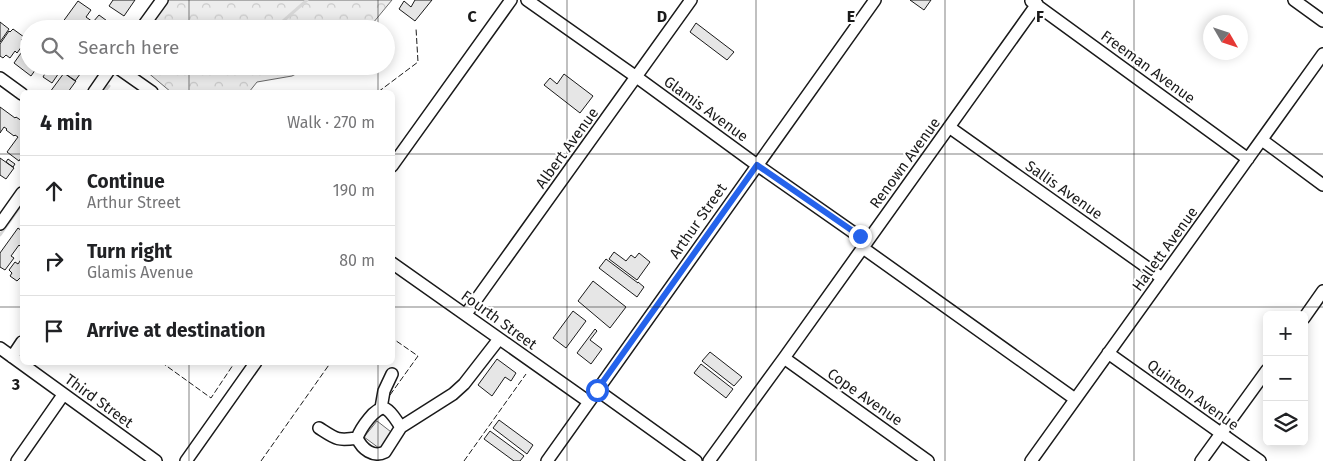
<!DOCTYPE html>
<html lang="en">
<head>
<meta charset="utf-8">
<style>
  body { margin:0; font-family:"Fira Sans",sans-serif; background:#f6f6f6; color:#202124 }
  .controls { position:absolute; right:15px; bottom:15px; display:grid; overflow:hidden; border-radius:8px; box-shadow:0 2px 12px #0003 }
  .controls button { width:45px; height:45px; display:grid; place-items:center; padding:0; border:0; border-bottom:1px solid #e0e0e0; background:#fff; color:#202124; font:25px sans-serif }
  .compass { position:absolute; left:1203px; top:15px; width:45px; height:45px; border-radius:50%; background:#fff; box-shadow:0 2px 12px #0003; rotate:129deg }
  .stop { position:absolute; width:15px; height:15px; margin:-11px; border:4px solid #2563eb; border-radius:50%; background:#fff }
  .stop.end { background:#2563eb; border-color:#fff; box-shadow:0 1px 5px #0008 }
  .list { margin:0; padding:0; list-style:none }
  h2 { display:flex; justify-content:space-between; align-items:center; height:65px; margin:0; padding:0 20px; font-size:21px }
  h2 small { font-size:16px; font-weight:400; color:#757577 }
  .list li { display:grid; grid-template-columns:32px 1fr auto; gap:15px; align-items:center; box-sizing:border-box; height:70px; padding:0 20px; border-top:1px solid #e0e0e0 }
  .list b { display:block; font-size:19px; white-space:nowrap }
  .list p { margin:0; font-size:16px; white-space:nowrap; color:#757577 }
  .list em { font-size:16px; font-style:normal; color:#757577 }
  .icon { flex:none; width:28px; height:28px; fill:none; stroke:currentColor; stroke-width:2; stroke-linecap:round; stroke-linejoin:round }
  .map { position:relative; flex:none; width:1323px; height:461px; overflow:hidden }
  .search { position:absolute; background:#fff; box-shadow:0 2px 12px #0003; left:20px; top:20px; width:375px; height:55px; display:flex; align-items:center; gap:12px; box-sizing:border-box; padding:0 18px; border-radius:28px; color:#757577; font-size:19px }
  .panel { position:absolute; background:#fff; box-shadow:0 2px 12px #0003; left:20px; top:90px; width:375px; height:275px; border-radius:8px }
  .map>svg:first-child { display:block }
  .built { fill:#ededed; stroke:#6a6a6a }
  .forest { fill:url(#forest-crowns); stroke:#6a6a6a }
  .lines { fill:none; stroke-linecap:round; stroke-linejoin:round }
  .stream { stroke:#d7d7d7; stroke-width:3 }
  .building { fill:#e6e6e6; stroke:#1a1a1a }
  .minor-casing { stroke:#1a1a1a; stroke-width:14 }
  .minor { stroke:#fff; stroke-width:11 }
  .fence { stroke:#1a1a1a; stroke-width:1; stroke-dasharray:6 2.5; stroke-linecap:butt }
  .route { stroke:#2563eb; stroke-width:6 }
  .grid { fill:none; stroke:#1a1a1a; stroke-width:1; stroke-opacity:0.55 }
  .labels { text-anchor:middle; stroke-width:4; stroke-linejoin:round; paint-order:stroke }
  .street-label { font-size:15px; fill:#1a1a1a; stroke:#fff }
  .grid-label { font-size:16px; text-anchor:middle; font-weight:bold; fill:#1a1a1a; stroke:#fff; stroke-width:4; stroke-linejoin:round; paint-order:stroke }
</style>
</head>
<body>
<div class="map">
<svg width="1323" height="461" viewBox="0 0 1323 461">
  <defs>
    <pattern id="forest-crowns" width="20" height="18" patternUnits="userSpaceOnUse" patternTransform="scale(1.25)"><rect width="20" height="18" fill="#ededed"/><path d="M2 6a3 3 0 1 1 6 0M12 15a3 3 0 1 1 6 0" fill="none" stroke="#cbcbcb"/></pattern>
  </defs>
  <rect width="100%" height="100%" fill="#fff"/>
  <path class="built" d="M377,421L395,435L383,451L364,437Z"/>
  <path class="forest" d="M162,0H392L368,29H141Z
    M140,66H311L292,76L257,82L249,92H171Z"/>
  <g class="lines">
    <path class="stream" d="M274,29L307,0
      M104,92L109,86
      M0,235L22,204"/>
  </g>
  <path class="building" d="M113,0H135L124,16L109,6Z
    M415,0H432L415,21L399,9L404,1L411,7Z
    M910,0H931L924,10Z
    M78,1L91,10L86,17L93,22L99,15L114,26L112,29H69L62,23Z
    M0,22L9,29L0,42Z
    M696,23L734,52L727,60L690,32Z
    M13,29L24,37L21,40L25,42L17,53L15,51L10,58L6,55L3,58L0,56V44L9,31L10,32Z
    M26,46L29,47V66H38L31,76L14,63Z
    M48,66H63V67L52,83L43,77L47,70L46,69Z
    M75,66H78L83,70L75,81L64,73L66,70L70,73Z
    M64,73L76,81L68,92H50Z
    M564,74L593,96L580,113L544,85L550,78L557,84Z
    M0,107L15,118L16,117L22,121V156L19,161L7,152L18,137L15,135L14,136L6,130L7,129L4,127L0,133Z
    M0,158L14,168L6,179L0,175Z
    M8,159L15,164L13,167L6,162Z
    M18,228L22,231V248L19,245L11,256L14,258L5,270L0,267V253Z
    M614,252L626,261L631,255L635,258L639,253L650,262L637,280L609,259Z
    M22,258V280L20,278L17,281L10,276L12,273L9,270L15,262L18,264Z
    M606,259L638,283V282L644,287L637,297L599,268Z
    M593,281L626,307L610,328L578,301Z
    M573,311L586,321L566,348L553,338Z
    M595,329L597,331L590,340L602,349L591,364L577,353Z
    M710,352L742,377L734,386L702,361Z
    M497,359L516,373L511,381L505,377L492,396L478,385Z
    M701,364L733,389L726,398L694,373Z
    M499,420L533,445L527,454L493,428Z
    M490,431L524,456L520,461H514L484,439Z"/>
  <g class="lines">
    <g class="minor-casing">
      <path id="minor" d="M527,0L642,81L757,165L867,242
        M1294,0L1323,21
        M1031,1L1248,159
        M141,29L162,0
        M115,66L152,92
        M0,78L22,94
        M94,92L112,66
        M949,127L1162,278
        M1262,140L1323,185
        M392,166L511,0
        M0,224L22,193
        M863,248L1075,399
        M392,263L589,402
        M466,314L691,0
        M1304,318L1323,291
        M0,348L156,461
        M1108,353L1260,461
        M12,357L22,342
        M784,358L928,461
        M597,390L696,461
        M381,408L384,391L392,374
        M319,428C336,439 337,441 357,438
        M357,438C362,449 373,458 385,452L401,427L453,394L464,384L499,339
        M357,438C360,430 376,404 386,409C392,412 397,422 401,427
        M17,461L63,395
        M186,461L256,362
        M547,461L875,0
        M709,461L784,358L1037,4
        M1031,461L1323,54
        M1201,461L1267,370"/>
    </g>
    <use href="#minor" class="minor"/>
    <path class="fence" d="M378,92L418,62L416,28
      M161,362L211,398L235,362
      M390,395L418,356L392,338
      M261,461L331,362
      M464,461L526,374"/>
  </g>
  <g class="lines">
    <path class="route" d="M597,390L757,165L860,236"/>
  </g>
  <path class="grid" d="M189,0V29M378,0V29M567,0V461M756,0V461M945,0V461M1134,0V461M189,66V92M378,66V92M0,154H22M392,154H1323M0,307H22M392,307H1323M189,362V461M378,362V461"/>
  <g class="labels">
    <g class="street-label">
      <text transform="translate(1148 67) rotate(36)" y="5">Freeman Avenue</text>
      <text transform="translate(706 109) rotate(36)" y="5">Glamis Avenue</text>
      <text transform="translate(567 148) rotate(-54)" y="5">Albert Avenue</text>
      <text transform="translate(905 163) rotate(-54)" y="5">Renown Avenue</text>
      <text transform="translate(1064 190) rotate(35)" y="5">Sallis Avenue</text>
      <text transform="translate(698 221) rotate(-55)" y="5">Arthur Street</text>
      <text transform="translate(1165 249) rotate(-54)" y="5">Hallett Avenue</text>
      <text transform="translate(499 320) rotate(36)" y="5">Fourth Street</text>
      <text transform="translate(1193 395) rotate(36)" y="5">Quinton Avenue</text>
      <text transform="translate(865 397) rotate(35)" y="5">Cope Avenue</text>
      <text transform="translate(99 401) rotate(36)" y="5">Third Street</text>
    </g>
  </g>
  <g class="grid-label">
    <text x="472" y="22">C</text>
    <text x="662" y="22">D</text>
    <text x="851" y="22">E</text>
    <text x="1040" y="22">F</text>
    <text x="16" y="390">3</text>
  </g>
</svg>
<div class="controls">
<button>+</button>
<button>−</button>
<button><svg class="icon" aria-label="layers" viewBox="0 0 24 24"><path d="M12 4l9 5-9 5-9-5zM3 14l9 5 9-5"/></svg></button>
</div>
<svg class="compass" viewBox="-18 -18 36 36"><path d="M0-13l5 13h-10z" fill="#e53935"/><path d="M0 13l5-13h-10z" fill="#757577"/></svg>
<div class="stop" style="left:597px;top:390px"></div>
<div class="stop end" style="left:860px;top:236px"></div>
<div class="search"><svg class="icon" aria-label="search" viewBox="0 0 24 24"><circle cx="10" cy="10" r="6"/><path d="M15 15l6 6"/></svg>Search here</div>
<section class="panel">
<h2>4 min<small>Walk · 270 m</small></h2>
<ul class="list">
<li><svg class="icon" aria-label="ahead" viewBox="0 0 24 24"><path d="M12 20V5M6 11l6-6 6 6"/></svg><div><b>Continue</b><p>Arthur Street</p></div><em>190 m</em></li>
<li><svg class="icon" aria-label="right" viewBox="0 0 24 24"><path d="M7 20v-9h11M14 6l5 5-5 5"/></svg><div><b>Turn right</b><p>Glamis Avenue</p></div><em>80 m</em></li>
<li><svg class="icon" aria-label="arrive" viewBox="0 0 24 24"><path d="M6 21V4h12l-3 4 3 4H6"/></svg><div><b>Arrive at destination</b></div></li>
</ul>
</section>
</div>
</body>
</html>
